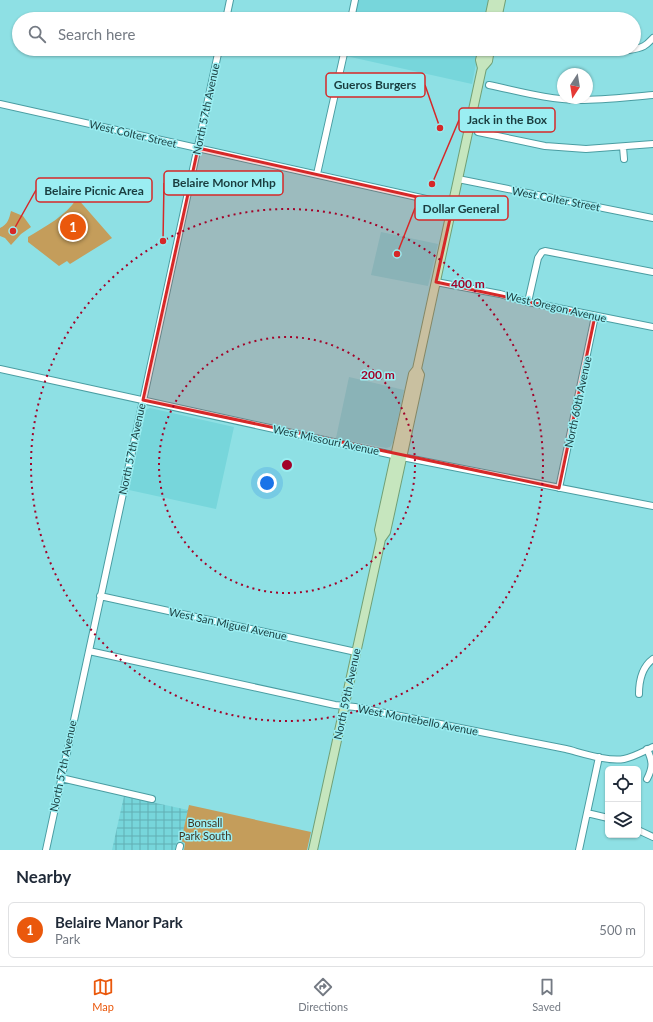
<!DOCTYPE html>
<html lang="en">
<head>
<meta charset="utf-8">
<style>
  body { margin:0; font-family:Lato,sans-serif; background:#f2f2f3; color:#1f2937 }
  .controls { position:absolute; right:12px; bottom:12px; display:grid; overflow:hidden; border-radius:6px; box-shadow:0 1px 3px #0004 }
  .controls button { width:36px; height:36px; display:grid; place-items:center; padding:0; border:0; border-bottom:1px solid #e0e1e3; background:#fff; color:#1f2937; font:20px sans-serif }
  .compass { position:absolute; left:557px; top:68px; width:36px; height:36px; border-radius:50%; background:#fff; box-shadow:0 1px 3px #0004; rotate:192deg }
  .you { position:absolute; left:267px; top:483px; width:14px; height:14px; margin:-10px; border:3px solid #fff; border-radius:50%; background:#1a73e8; box-shadow:0 0 0 6px #1a73e833 }
  .badge { display:grid; place-items:center; width:26px; height:26px; border-radius:50%; background:#ea580c; color:#fff; font-size:13px; font-weight:700 }
  .pin { position:absolute; translate:-50% -50%; border:2px solid #fff; box-shadow:0 1px 4px #0006 }
  .list { margin:0; padding:0; list-style:none }
  h2 { display:flex; justify-content:space-between; align-items:center; height:52px; margin:0; padding:0 16px; font-size:17px }
  h2 small { font-size:13px; font-weight:400; color:#747a83 }
  .list li { display:grid; grid-template-columns:26px 1fr auto; gap:12px; align-items:center; box-sizing:border-box; height:56px; margin:0 8px 8px; padding:0 8px; border:1px solid #e0e1e3; border-radius:6px }
  .list b { display:block; font-size:15px; white-space:nowrap }
  .list p { margin:0; font-size:13px; white-space:nowrap; color:#747a83 }
  .list em { font-size:13px; font-style:normal; color:#747a83 }
  .icon { flex:none; width:22px; height:22px; fill:none; stroke:currentColor; stroke-width:2; stroke-linecap:round; stroke-linejoin:round }
  .map { position:relative; flex:none; width:653px; height:850px; overflow:hidden }
  .search { position:absolute; background:#fff; box-shadow:0 1px 3px #0004; left:12px; right:12px; top:12px; height:44px; display:flex; align-items:center; gap:10px; box-sizing:border-box; padding:0 14px; border-radius:22px; color:#747a83; font-size:15px }
  .sheet { height:116px; background:#fff }
  nav { display:flex; justify-content:space-around; align-items:center; box-sizing:border-box; height:56px; border-top:1px solid #e0e1e3; background:#fff; font-size:11px; color:#747a83 }
  nav a { display:grid; justify-items:center; gap:2px }
  nav .on { color:#ea580c }
  .map>svg:first-child { display:block }
  .built { fill:#77d6db }
  .industrial { fill:url(#industrial-grid) }
  .green { fill:#c49d5b }
  .lines { fill:none; stroke-linecap:round; stroke-linejoin:round }
  .minor-casing { stroke:#4a9da2; stroke-width:8 }
  .major-casing { stroke:#71a076; stroke-width:10 }
  .minor { stroke:#fff; stroke-width:6 }
  .major { stroke:#c6e6be; stroke-width:8 }
  .marked { fill:#d62828; fill-opacity:0.2; stroke:#d62828; stroke-width:3; stroke-linejoin:round }
  .ring { fill:none; stroke:#a20329; stroke-width:2; stroke-dasharray:2 4 }
  .labels { text-anchor:middle; stroke-width:3; stroke-linejoin:round; paint-order:stroke }
  .street-label { font-size:11px; fill:#1a3d3f; stroke:#9beef2 }
  .park-label { font-size:11px; fill:#413521; stroke:#9beef2 }
  .centre { fill:#a20329; stroke:#9beef2; stroke-width:2 }
  .ring-label { font-size:12px; text-anchor:middle; font-weight:bold; fill:#a20329; stroke:#9beef2; stroke-width:3; stroke-linejoin:round; paint-order:stroke }
  .leader { fill:none; stroke:#d62828; stroke-width:1.5 }
  .callout-dot { fill:#d62828; stroke:#9beef2; stroke-width:1.5 }
  .callout { fill:#9beef2; stroke:#d62828; stroke-width:1.5 }
  .callout-label { font-size:12px; text-anchor:middle; font-weight:bold; fill:#1a3d3f }
</style>
</head>
<body>
<div class="map">
<svg width="653" height="850" viewBox="0 0 653 850">
  <defs>
    <pattern id="industrial-grid" width="8" height="8" patternUnits="userSpaceOnUse"><rect width="8" height="8" fill="#77d6db"/><path d="M0 4h8M4 0v8" fill="none" stroke="#61afb3"/></pattern>
  </defs>
  <rect width="100%" height="100%" fill="#8ee0e4"/>
  <path class="built" d="M359,0H489L485,19H354Z
    M348,49H479L472,84L346,56Z
    M381,232L438,244L428,286L371,275Z
    M349,377L404,390L393,442L390,447L386,448L336,438Z
    M150,408L234,427L216,509L129,490L146,410Z"/>
  <path class="industrial" d="M124,796L188,810L181,841H177L175,850H112Z"/>
  <path class="green" d="M77,198L112,238L70,264L67,261L59,266L28,242V237C46,226 66,216 77,198Z
    M11,211L23,216L31,227L21,234L11,245L5,238L0,236V228C8,224 9,219 11,211Z
    M189,805L311,832L307,850H184L185,843L181,841Z"/>
  <g class="lines">
    <g class="minor-casing">
      <path id="minor" d="M226,19L230,0
        M351,19L355,0
        M560,49C577,52 629,54 644,46C648,44 650,41 653,38
        M489,85C518,91 549,100 579,100C604,100 628,97 653,95
        M0,104L453,205
        M478,132L545,146L586,149L653,144
        M623,147L624,159
        M317,174L345,49
        M458,179L653,218
        M436,282L500,294L528,302L653,327
        M528,302L538,258L542,252L545,251L653,272
        M0,369L402,457L653,506
        M559,488L595,316
        M100,596L356,652
        M89,651L335,705L355,707L566,749C582,753 608,762 624,759C634,757 644,751 653,747
        M639,694C639,681 642,667 653,659
        M61,778L152,799
        M647,779C653,767 653,762 647,749
        M587,813L608,818
        M638,830L653,837
        M46,850L219,49
        M179,850L180,846
        M579,850L599,757"/>
    </g>
    <g class="major-casing">
      <path id="major" d="M489,19L493,0
        M497,19L501,0
        M482,68L488,61L490,49
        M381,539L386,532L420,375L417,369
        M313,850L381,539L379,530L413,374L417,369L482,68L480,60L483,49"/>
    </g>
    <use href="#minor" class="minor"/>
    <use href="#major" class="major"/>
  </g>
  <path class="marked" d="M198,148L453,205L436,282L595,316L559,488L143,400Z"/>
  <g class="ring">
    <circle cx="287" cy="465" r="128"/>
    <circle cx="287" cy="465" r="256"/>
  </g>
  <g class="labels">
    <g class="street-label">
      <text transform="translate(206 109) rotate(-78)" y="4">North 57th Avenue</text>
      <text transform="translate(133 134) rotate(13)" y="4">West Colter Street</text>
      <text transform="translate(556 199) rotate(11)" y="4">West Colter Street</text>
      <text transform="translate(556 307) rotate(13)" y="4">West Oregon Avenue</text>
      <text transform="translate(578 402) rotate(-78)" y="4">North 60th Avenue</text>
      <text transform="translate(326 440) rotate(12)" y="4">West Missouri Avenue</text>
      <text transform="translate(132 449) rotate(-78)" y="4">North 57th Avenue</text>
      <text transform="translate(228 624) rotate(12)" y="4">West San Miguel Avenue</text>
      <text transform="translate(347 694) rotate(-78)" y="4">North 59th Avenue</text>
      <text transform="translate(418 720) rotate(11)" y="4">West Montebello Avenue</text>
      <text transform="translate(63 766) rotate(-78)" y="4">North 57th Avenue</text>
    </g>
    <g class="park-label">
      <text x="205" y="827">Bonsall<tspan x="205" dy="13">Park South</tspan></text>
    </g>
  </g>
  <circle cx="287" cy="465" r="6" class="centre"/>
  <g class="ring-label">
    <text x="468" y="288">400 m</text>
    <text x="378" y="379">200 m</text>
  </g>
  <path class="leader" d="M440 128L425 85M432 184L459 120M163 241L164 183M13 231L36 190M397 254L415 208"/>
  <g class="callout-dot">
    <circle cx="440" cy="128" r="4"/>
    <circle cx="432" cy="184" r="4"/>
    <circle cx="163" cy="241" r="4"/>
    <circle cx="13" cy="231" r="4"/>
    <circle cx="397" cy="254" r="4"/>
  </g>
  <g class="callout">
    <rect x="326" y="73" width="99" height="24" rx="4"/>
    <rect x="459" y="108" width="96" height="24" rx="4"/>
    <rect x="164" y="171" width="119" height="24" rx="4"/>
    <rect x="36" y="178" width="116" height="24" rx="4"/>
    <rect x="415" y="196" width="93" height="24" rx="4"/>
  </g>
  <g class="callout-label">
    <text x="375" y="89">Gueros Burgers</text>
    <text x="507" y="124">Jack in the Box</text>
    <text x="224" y="187">Belaire Monor Mhp</text>
    <text x="94" y="195">Belaire Picnic Area</text>
    <text x="461" y="213">Dollar General</text>
  </g>
</svg>
<div class="controls">
<button><svg class="icon" aria-label="locate" viewBox="0 0 24 24"><circle cx="12" cy="12" r="6"/><path d="M12 2v4M12 18v4M2 12h4M18 12h4"/></svg></button>
<button><svg class="icon" aria-label="layers" viewBox="0 0 24 24"><path d="M12 4l9 5-9 5-9-5zM3 14l9 5 9-5"/></svg></button>
</div>
<svg class="compass" viewBox="-18 -18 36 36"><path d="M0-13l5 13h-10z" fill="#e53935"/><path d="M0 13l5-13h-10z" fill="#747a83"/></svg>
<div class="you"></div>
<div class="pin badge" style="left:73px;top:227px">1</div>
<div class="search"><svg class="icon" aria-label="search" viewBox="0 0 24 24"><circle cx="10" cy="10" r="6"/><path d="M15 15l6 6"/></svg>Search here</div>
</div>
<section class="sheet">
<h2>Nearby<small></small></h2>
<ul class="list">
<li><span class="badge">1</span><div><b>Belaire Manor Park</b><p>Park</p></div><em>500 m</em></li>
</ul>
</section>
<nav>
<a class="on"><svg class="icon" aria-label="map" viewBox="0 0 24 24"><path d="M3 6l6-2 6 2 6-2v14l-6 2-6-2-6 2zM9 4v14M15 6v14"/></svg>Map</a>
<a><svg class="icon" aria-label="directions" viewBox="0 0 24 24"><path d="M12 3l9 9-9 9-9-9zM9 14v-3h6M13 9l2 2-2 2"/></svg>Directions</a>
<a><svg class="icon" aria-label="saved" viewBox="0 0 24 24"><path d="M7 4h10v16l-5-4-5 4z"/></svg>Saved</a>
</nav>
</body>
</html>
